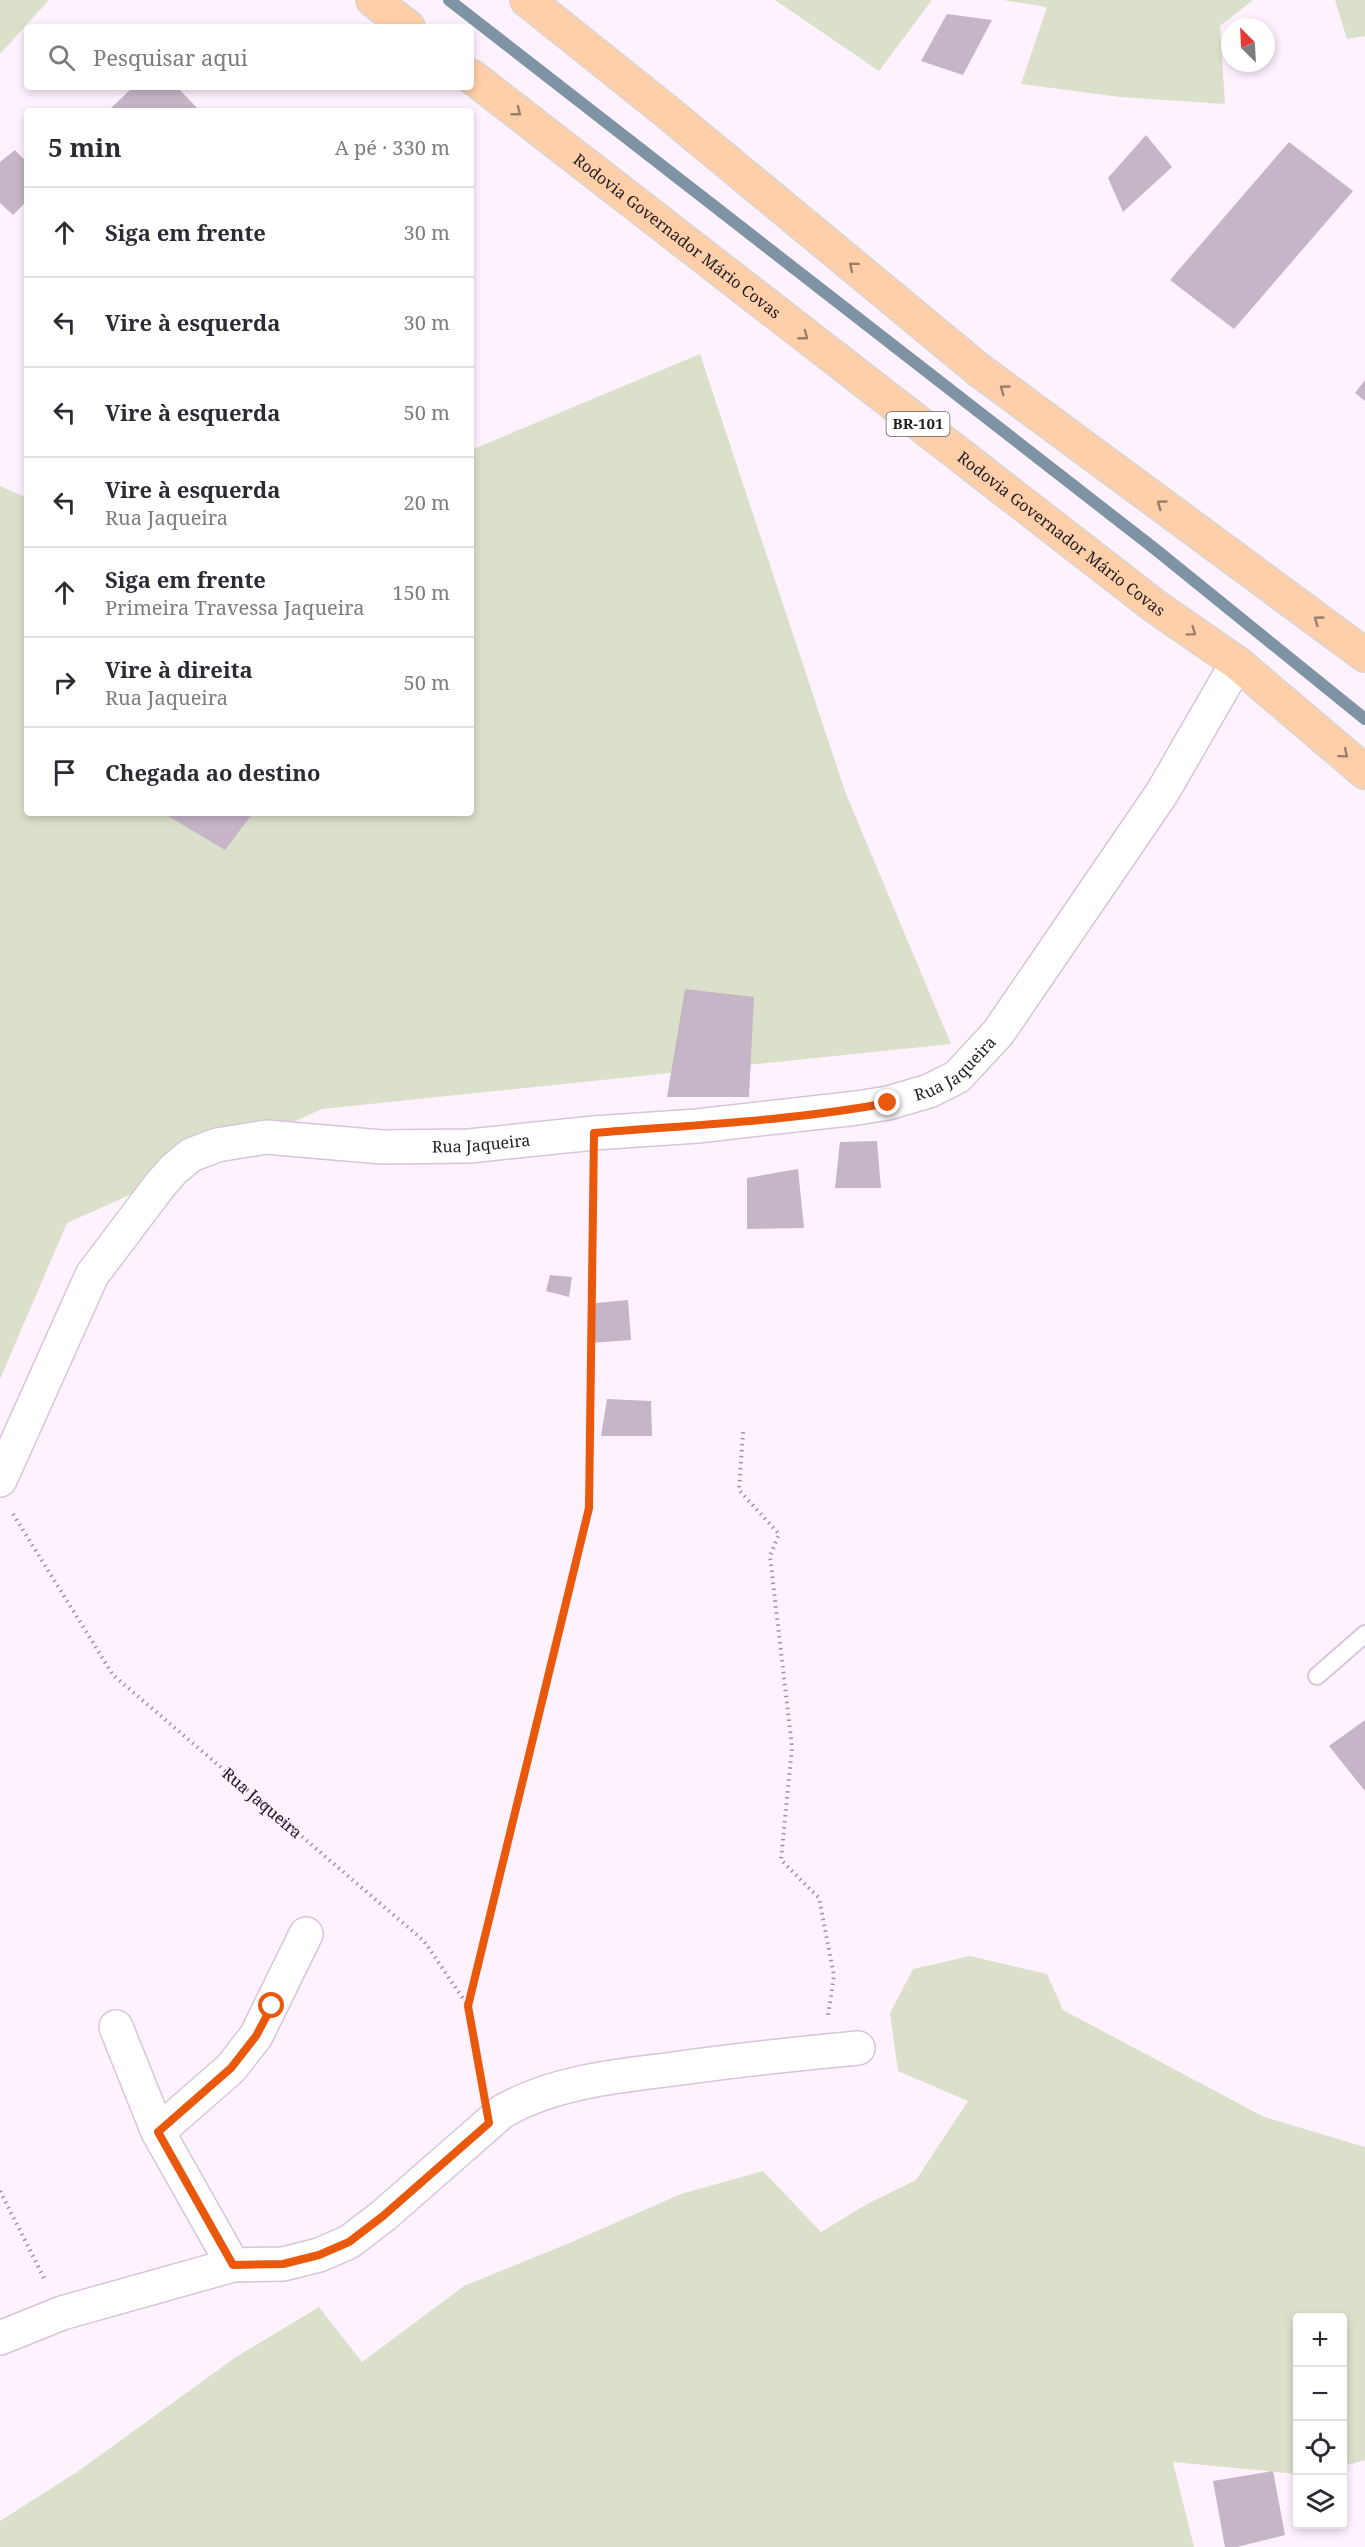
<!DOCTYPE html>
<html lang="pt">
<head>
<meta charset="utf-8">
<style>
  body { margin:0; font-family:"Noto Serif",serif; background:#f7f7f7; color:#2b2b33 }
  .controls { position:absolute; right:18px; bottom:18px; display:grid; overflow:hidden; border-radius:6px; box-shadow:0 3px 9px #0003 }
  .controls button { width:54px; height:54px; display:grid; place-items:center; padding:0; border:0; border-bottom:2px solid #e1e1e2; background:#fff; color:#2b2b33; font:30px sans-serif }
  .compass { position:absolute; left:1221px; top:18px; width:54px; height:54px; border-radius:50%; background:#fff; box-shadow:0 3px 9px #0003; rotate:336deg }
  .stop { position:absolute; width:18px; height:18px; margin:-14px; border:4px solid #ea580c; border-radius:50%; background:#fff }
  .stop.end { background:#ea580c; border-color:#fff; box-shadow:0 2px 6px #0008 }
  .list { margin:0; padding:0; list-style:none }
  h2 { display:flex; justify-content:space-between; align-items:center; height:78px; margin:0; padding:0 24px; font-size:26px }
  h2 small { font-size:20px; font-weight:400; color:#7c7c81 }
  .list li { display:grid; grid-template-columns:39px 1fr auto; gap:18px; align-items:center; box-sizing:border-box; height:90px; padding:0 24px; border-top:2px solid #e1e1e2 }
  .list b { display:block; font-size:22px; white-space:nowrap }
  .list p { margin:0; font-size:20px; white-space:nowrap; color:#7c7c81 }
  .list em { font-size:20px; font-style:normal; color:#7c7c81 }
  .icon { flex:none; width:33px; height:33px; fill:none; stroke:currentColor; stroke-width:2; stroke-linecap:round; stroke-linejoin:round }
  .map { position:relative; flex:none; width:1365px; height:2547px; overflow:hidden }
  .search { position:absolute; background:#fff; box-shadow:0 3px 9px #0003; left:24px; top:24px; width:450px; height:66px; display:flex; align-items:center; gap:15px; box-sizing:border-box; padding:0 21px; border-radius:6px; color:#7c7c81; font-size:22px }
  .panel { position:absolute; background:#fff; box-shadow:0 3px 9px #0003; left:24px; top:108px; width:450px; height:708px; border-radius:6px }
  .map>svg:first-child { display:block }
  .green { fill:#dbe0cb }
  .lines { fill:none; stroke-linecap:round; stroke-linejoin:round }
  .stream { stroke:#7e94a4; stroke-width:12 }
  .building { fill:#c6b4c7 }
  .service-casing { stroke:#d7c5d8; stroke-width:20 }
  .minor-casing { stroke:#d7c5d8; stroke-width:36 }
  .trunk-casing { stroke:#d7d6d7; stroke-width:36 }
  .path { stroke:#9e959f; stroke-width:4; stroke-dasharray:1.5 4.5; stroke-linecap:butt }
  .service { stroke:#fff; stroke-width:16 }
  .minor { stroke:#fff; stroke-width:33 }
  .trunk { stroke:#fecfa8; stroke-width:33 }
  .oneway { stroke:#9b7e6c }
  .route { stroke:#ea580c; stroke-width:8 }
  .labels { text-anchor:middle; stroke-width:4.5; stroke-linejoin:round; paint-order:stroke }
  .shield { fill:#fff; stroke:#646065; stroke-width:1.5 }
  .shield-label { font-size:15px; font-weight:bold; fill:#221c23 }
  .street-label { font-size:16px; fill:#221c23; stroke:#fff }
</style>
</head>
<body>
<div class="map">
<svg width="1365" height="2547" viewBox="0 0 1365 2547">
  <rect width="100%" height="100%" fill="#fdf2fe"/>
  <path class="green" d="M0,0H49L0,54Z
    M775,0H932L879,71Z
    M1003,0H1253L1220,26L1225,104L1120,97L1021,84L1047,7Z
    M1335,0H1365V36L1347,39Z
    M700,354L846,794L951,1044L322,1109L67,1223L0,1379V486L27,498V813H471V450Z
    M970,1956L1047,1974L1063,2010L1264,2117L1365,2147V2460L1343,2466L1342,2318H1298L1297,2474L1173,2462L1194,2547H0V2521L77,2472L236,2357L319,2307L362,2362L464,2286L567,2244L681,2194L763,2171L821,2232L867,2204L916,2180L968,2101L898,2071L890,2013L913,1969Z"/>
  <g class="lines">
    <path class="stream" d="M449,0L1155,549L1365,719"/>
  </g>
  <path class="building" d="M947,14L992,20L963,75L921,61Z
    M133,87H177L200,111H108Z
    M1146,135L1172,167L1123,212L1108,178Z
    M1289,142L1353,191L1234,329L1170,280Z
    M15,150L27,162V201L13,215L0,203V162Z
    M1365,380V401L1355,393Z
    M163,813H253L225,850Z
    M685,989L754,997L749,1097H667Z
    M877,1141L881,1188H835L840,1142Z
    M798,1169L804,1228L747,1229V1178Z
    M550,1275L572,1277L569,1297L546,1291Z
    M628,1300L631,1340L590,1343L596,1303Z
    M607,1399L651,1401L652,1436H601Z
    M1365,1720V1791L1329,1746Z
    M1273,2471L1285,2535L1237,2547H1225L1213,2481Z"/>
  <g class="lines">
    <g class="service-casing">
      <path id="service" d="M1317,1676L1365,1634"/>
    </g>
    <g class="minor-casing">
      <g id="minor">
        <path id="s2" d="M0,1480L92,1275L160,1185L174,1169L191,1155L217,1145L266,1137L382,1147L469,1146L594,1133L697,1126L857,1108L888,1103L929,1091L957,1077L998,1033L1162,793L1237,663"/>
        <path d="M116,2027L158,2132L233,2265"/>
        <path d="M158,2132L231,2068L256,2036L306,1934"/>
        <path d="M0,2338L62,2313L233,2265L283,2264L319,2255L349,2242L383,2216L503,2111C553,2083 610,2077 666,2070C730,2061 793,2054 858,2048"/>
      </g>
    </g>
    <g class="trunk-casing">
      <g id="trunk">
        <path d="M373,0L408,27"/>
        <path d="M527,0L666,111L979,370L1365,655"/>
        <path id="s3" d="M471,76L1156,607L1237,663L1365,772"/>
      </g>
    </g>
    <g class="path">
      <path d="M743,1432L739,1490L779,1534L770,1556L792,1747L781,1860L819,1898L834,1976L828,2015"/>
      <path id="s1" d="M13,1514L113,1675L424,1941L468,2006L482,2083"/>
      <path d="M468,2006L589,1508L593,1170"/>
      <path d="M0,2191L45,2280"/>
    </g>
    <use href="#service" class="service"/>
    <use href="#minor" class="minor"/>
    <use href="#trunk" class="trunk"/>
  </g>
  <defs><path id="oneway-chevron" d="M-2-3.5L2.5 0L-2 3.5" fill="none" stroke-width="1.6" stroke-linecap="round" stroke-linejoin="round" transform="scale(1.5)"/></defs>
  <g class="oneway">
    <use href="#oneway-chevron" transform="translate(517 112) rotate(38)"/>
    <use href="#oneway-chevron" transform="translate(853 266) rotate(-140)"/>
    <use href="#oneway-chevron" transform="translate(804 336) rotate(38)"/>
    <use href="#oneway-chevron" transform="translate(1004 389) rotate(-144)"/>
    <use href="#oneway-chevron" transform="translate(1161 504) rotate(-144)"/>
    <use href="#oneway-chevron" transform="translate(1318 620) rotate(-144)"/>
    <use href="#oneway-chevron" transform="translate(1192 632) rotate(35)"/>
    <use href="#oneway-chevron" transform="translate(1344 754) rotate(40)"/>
  </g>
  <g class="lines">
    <path class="route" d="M272,2006L256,2036L231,2068L158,2132L233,2265L283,2264L319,2255L349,2242L383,2216L489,2123L468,2006L589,1508L594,1133C690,1125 792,1121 888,1103"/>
  </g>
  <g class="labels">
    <rect class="shield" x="886.5" y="412" width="63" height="24" rx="4.5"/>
    <g class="shield-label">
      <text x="918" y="429">BR-101</text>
    </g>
    <g class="street-label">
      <text dy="6" stroke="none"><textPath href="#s3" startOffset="261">Rodovia Governador Mário Covas</textPath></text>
      <text dy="6" stroke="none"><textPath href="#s3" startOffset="747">Rodovia Governador Mário Covas</textPath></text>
      <text dy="6" stroke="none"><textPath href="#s2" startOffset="1160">Rua Jaqueira</textPath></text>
      <text dy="6" stroke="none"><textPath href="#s2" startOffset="674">Rua Jaqueira</textPath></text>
      <text dy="6" stroke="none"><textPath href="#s1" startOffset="386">Rua Jaqueira</textPath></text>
    </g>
  </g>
</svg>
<div class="controls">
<button>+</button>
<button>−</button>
<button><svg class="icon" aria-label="locate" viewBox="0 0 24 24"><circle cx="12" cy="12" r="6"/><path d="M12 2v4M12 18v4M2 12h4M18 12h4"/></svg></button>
<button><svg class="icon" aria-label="layers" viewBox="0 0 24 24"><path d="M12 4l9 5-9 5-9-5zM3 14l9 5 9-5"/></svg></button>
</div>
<svg class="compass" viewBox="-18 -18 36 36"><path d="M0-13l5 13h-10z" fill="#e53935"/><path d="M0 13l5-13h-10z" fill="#7c7c81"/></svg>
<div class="stop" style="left:272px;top:2006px"></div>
<div class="stop end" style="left:888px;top:1103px"></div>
<div class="search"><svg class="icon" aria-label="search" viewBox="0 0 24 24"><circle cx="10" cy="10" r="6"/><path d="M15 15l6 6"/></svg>Pesquisar aqui</div>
<section class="panel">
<h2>5 min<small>A pé · 330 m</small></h2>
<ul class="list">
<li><svg class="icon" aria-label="ahead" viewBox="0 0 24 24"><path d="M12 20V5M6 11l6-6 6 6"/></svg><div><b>Siga em frente</b></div><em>30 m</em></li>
<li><svg class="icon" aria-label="left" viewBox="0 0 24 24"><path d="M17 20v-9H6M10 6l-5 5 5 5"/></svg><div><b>Vire à esquerda</b></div><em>30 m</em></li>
<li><svg class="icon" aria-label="left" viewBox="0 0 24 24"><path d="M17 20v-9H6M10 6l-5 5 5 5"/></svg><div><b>Vire à esquerda</b></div><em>50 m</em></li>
<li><svg class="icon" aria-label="left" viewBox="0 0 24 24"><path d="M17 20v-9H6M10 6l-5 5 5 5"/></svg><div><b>Vire à esquerda</b><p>Rua Jaqueira</p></div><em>20 m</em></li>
<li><svg class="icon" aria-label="ahead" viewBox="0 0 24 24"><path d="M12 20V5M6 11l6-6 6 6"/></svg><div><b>Siga em frente</b><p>Primeira Travessa Jaqueira</p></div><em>150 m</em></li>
<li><svg class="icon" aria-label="right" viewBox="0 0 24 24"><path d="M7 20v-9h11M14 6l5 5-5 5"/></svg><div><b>Vire à direita</b><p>Rua Jaqueira</p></div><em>50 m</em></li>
<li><svg class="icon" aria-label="arrive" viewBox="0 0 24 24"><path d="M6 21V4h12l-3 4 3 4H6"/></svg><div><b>Chegada ao destino</b></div></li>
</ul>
</section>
</div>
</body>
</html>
